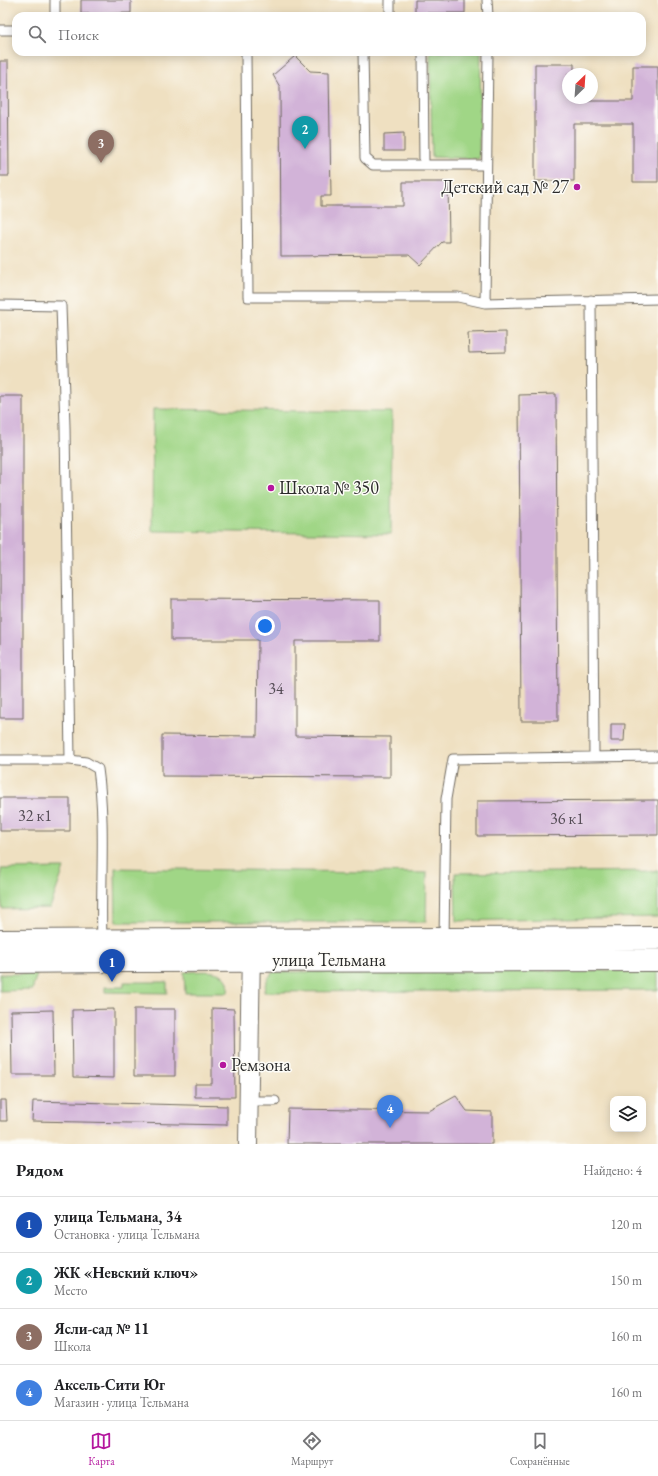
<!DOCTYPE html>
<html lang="ru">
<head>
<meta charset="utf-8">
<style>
  body { margin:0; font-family:"EB Garamond",serif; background:#f6f6f6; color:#202124 }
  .controls { position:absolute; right:12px; bottom:12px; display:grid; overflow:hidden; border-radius:8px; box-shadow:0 2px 10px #0003 }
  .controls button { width:36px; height:36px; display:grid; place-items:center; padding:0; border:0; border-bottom:1px solid #e0e0e0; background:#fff; color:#202124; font:20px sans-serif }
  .compass { position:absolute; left:562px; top:68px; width:36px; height:36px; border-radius:50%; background:#fff; box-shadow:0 2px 10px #0003; rotate:25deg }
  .you { position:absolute; left:265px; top:626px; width:14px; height:14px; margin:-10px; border:3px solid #fff; border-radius:50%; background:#1a73e8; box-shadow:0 0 0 6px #1a73e833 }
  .badge { display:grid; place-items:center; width:26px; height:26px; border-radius:50%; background:#b5179e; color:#fff; font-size:13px; font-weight:700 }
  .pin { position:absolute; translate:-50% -33px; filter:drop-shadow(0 1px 2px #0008) }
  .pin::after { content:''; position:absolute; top:21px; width:14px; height:12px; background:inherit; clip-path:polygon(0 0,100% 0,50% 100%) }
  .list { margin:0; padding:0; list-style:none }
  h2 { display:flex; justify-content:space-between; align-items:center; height:52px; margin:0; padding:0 16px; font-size:17px }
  h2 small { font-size:13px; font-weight:400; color:#757577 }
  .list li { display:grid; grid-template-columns:26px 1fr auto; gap:12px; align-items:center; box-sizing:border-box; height:56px; padding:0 16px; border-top:1px solid #e0e0e0 }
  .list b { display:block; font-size:15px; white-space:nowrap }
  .list p { margin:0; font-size:13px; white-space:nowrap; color:#757577 }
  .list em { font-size:13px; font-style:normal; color:#757577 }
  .icon { flex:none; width:22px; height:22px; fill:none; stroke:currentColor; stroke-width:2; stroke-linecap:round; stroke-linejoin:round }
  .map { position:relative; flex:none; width:658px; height:1144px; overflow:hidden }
  .search { position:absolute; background:#fff; box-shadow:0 2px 10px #0003; left:12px; right:12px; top:12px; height:44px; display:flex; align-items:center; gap:10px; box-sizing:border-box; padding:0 14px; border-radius:12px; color:#757577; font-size:15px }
  .sheet { height:276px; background:#fff }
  nav { display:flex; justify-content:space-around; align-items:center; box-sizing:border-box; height:56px; border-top:1px solid #e0e0e0; background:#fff; font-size:11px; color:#757577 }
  nav a { display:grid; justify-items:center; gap:2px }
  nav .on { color:#b5179e }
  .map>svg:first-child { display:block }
  .green { fill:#a0d686; stroke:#668058 }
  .building { fill:#d2b3d8 }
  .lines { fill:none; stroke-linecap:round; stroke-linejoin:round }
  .service-casing { stroke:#706a60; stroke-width:11 }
  .minor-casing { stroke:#706a60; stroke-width:20 }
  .tertiary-casing { stroke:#706a60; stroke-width:24 }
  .service { stroke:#fff; stroke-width:9 }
  .minor { stroke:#fff; stroke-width:18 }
  .tertiary { stroke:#fff; stroke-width:22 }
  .poi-dot { fill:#b5179e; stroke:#fdfcf7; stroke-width:1.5 }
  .labels { text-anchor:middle; stroke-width:3; stroke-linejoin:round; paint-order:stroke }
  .number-label { font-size:16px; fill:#554d56 }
  .poi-label { font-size:18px; fill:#2b2b2b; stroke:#fdfcf7; text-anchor:start }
  .street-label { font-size:18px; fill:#2b2b2b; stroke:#fdfcf7 }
</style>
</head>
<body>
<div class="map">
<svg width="658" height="1144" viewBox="0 0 658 1144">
  <rect width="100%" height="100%" fill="#fdfcf7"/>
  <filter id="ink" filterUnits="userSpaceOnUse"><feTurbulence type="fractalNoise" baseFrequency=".025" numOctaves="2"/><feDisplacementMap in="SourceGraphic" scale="8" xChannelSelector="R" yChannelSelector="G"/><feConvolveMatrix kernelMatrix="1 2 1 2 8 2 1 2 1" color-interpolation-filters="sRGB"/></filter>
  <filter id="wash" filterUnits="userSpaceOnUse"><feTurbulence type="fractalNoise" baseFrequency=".012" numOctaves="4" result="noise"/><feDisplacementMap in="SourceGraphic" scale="16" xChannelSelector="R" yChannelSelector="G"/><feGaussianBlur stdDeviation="0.9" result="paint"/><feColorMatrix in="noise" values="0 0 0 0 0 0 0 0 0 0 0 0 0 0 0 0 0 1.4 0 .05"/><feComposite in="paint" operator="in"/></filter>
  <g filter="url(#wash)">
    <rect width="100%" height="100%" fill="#efe0c1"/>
    <path class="green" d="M430,52H481L479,159L432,157Z
      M153,409L392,412L391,534L152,531Z
      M64,868L50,908L2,909L1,869Z
      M115,868L427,873L426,922H116Z
      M658,871V917L456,921L455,873Z
      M658,970V990L264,992C265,983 267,978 274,972Z
      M184,972C197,972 224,967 228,983C229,986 228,990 228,993H185Z
      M0,974H37L32,990L0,991Z
      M124,982H167V993L105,992V987H124Z"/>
    <g id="blocks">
      <path class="building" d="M81,0H131V13L81,14Z
        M415,0H465V13H415Z
        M295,56L310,71L329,72L331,196H321V206H403V182H448L449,242H442L420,265L409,255L281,256L280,87L273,75Z
        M0,61H8L9,176H0Z
        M535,64H574V74H568V98H574V101H633V66H658V182H633V124H574V181H535Z
        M404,133V151H384V134Z
        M506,332V352L469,353L468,333Z
        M556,394L558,721H521L519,395Z
        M0,396H23V718H0Z
        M171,599L380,600V641H295V736L390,737V777L162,776V735L257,736L258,640H171Z
        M611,724H625L624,741H611Z
        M0,798H70V831H0Z
        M658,800V835L477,836V801Z
        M212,1008L234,1009L235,1097H195V1084H212Z
        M114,1009V1078L73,1077L72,1010Z
        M134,1009H175V1076H134Z
        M53,1010L54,1075H12L11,1011Z
        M456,1096L467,1111L492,1112V1144H287L288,1109L429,1111Z
        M0,1100H6L7,1121H0Z
        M33,1101L227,1106V1125L32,1121Z"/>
    </g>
  </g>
  <g filter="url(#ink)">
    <use href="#blocks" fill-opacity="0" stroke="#706a60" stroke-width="1"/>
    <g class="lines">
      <g class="service-casing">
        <path id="service" d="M390,0V16
          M487,0L488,16
          M55,16V0
          M0,30H16
          M246,52L248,297H458L485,303L658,299
          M363,52L365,158L373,165H486
          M423,52L424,165
          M591,300L594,756
          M485,303L488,52
          M0,305L61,306L65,427L70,760
          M0,760H70L86,762L98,769C106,826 100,884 102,940
          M444,940L446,799L453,759L658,756
          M248,1101H275"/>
      </g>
      <g class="minor-casing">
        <path id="minor" d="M248,1144L251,947"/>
      </g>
      <g class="tertiary-casing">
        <path id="tertiary" d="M0,941L658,938
          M0,962L118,961L658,960"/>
      </g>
      <use href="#service" class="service"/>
      <use href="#minor" class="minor"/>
      <use href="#tertiary" class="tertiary"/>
    </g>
  </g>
  <g class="poi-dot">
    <circle cx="577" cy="187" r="4"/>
    <circle cx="271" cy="488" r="4"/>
    <circle cx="223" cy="1065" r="4"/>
  </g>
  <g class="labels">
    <g class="number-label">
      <text x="276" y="694">34</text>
      <text x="35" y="821">32 к1</text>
      <text x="567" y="824">36 к1</text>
    </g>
    <g class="poi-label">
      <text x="569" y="193" text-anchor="end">Детский сад № 27</text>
      <text x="279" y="494">Школа № 350</text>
      <text x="231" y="1071">Ремзона</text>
    </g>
    <g class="street-label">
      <text x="329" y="966">улица Тельмана</text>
    </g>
  </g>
</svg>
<div class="controls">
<button><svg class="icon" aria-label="layers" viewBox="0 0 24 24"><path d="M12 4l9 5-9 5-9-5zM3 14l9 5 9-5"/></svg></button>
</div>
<svg class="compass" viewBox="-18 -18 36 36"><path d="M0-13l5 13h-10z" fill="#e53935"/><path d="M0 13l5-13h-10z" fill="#757577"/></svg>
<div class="you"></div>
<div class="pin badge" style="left:112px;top:982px;background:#1a4fb4">1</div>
<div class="pin badge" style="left:305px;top:149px;background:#0f9aa8">2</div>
<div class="pin badge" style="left:101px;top:163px;background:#8d6e63">3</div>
<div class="pin badge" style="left:390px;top:1128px;background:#3f7fe0">4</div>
<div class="search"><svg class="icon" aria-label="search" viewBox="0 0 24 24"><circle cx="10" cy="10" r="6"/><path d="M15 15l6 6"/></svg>Поиск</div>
</div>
<section class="sheet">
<h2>Рядом<small>Найдено: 4</small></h2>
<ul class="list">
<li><span class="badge" style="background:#1a4fb4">1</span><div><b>улица Тельмана, 34</b><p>Остановка · улица Тельмана</p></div><em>120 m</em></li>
<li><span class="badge" style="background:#0f9aa8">2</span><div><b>ЖК «Невский ключ»</b><p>Место</p></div><em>150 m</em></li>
<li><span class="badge" style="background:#8d6e63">3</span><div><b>Ясли-сад № 11</b><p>Школа</p></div><em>160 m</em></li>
<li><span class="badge" style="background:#3f7fe0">4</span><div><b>Аксель-Сити Юг</b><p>Магазин · улица Тельмана</p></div><em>160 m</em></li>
</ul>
</section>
<nav>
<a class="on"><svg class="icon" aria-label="map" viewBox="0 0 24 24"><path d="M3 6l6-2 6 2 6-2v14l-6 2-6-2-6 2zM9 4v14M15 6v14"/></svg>Карта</a>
<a><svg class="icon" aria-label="directions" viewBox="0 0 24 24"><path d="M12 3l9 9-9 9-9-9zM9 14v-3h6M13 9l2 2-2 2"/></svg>Маршрут</a>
<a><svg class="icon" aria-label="saved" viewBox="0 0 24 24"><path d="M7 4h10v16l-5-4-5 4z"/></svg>Сохранённые</a>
</nav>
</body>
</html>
